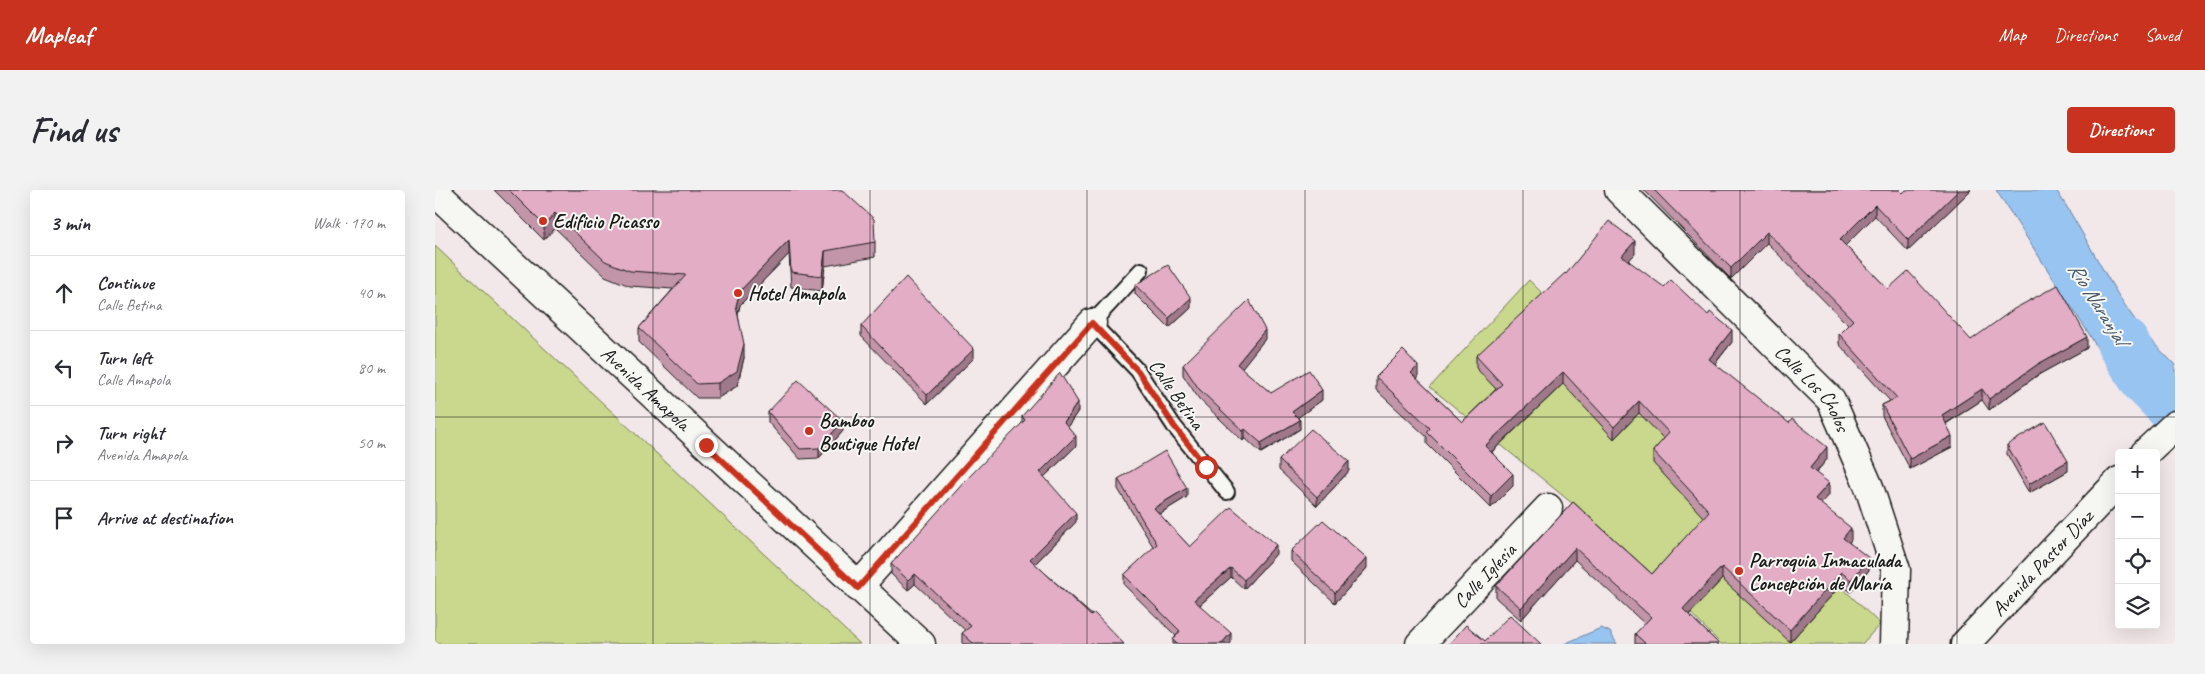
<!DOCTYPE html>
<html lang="en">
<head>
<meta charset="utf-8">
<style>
  body { margin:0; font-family:Caveat,sans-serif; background:#f2f2f3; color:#2b2b33 }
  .controls { position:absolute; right:15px; bottom:15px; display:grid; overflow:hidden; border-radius:5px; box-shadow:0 5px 20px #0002 }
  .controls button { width:45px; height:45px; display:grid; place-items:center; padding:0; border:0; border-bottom:1px solid #e1e1e2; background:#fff; color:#2b2b33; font:25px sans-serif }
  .stop { position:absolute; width:15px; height:15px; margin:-11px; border:4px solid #c8321e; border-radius:50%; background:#fff }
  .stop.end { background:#c8321e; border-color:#fff; box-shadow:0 1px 5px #0008 }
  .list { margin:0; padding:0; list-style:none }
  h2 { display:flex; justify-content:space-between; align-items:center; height:65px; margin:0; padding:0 20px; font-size:21px }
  h2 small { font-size:16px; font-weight:400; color:#7c7c81 }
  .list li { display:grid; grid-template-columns:32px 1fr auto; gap:15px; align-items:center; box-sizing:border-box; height:75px; padding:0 20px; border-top:1px solid #e1e1e2 }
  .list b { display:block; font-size:19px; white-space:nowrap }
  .list p { margin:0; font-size:16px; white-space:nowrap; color:#7c7c81 }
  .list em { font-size:16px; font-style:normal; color:#7c7c81 }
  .icon { flex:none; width:28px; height:28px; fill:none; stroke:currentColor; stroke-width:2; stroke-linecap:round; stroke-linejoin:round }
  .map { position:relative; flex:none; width:1740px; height:454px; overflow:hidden; border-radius:5px }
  header { display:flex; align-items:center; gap:30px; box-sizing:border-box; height:70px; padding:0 25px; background:#c8321e; color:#fff }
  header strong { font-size:24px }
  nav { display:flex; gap:28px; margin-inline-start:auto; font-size:18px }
  .intro { display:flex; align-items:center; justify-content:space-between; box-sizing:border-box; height:120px; padding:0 30px }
  h1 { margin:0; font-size:35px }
  .button { padding:12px 22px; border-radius:5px; background:#c8321e; color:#fff; font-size:18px; font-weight:700 }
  main { display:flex; gap:30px; padding:0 30px }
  aside { flex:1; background:#fff; border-radius:5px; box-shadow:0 5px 20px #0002 }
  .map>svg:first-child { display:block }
  .green { fill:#c9d88c; stroke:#727a54 }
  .water { fill:#98c4f2; stroke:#66819c }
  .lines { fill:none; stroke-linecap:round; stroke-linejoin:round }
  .river { stroke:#98c4f2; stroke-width:52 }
  .lane-casing { stroke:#1c1c1c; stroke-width:18 }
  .street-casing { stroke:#1c1c1c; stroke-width:31 }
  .secondary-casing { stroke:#1c1c1c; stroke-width:31 }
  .lane { stroke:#f6f6f2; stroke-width:14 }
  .street { stroke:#f6f6f2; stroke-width:28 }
  .secondary { stroke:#f6f6f2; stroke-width:28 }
  .wall { fill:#c395a9; stroke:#1c1c1c }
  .shaded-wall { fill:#9f798a; stroke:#1c1c1c }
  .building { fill:#e3adc5; stroke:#1c1c1c }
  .route { stroke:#c8321e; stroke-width:6 }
  .grid { fill:none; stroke:#1c1c1c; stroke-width:1; stroke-opacity:0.55 }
  .poi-dot { fill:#c8321e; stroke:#f6f6f2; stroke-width:2 }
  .labels { text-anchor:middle; stroke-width:4; stroke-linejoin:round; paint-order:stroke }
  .poi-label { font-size:20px; font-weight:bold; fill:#1c1c1c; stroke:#f6f6f2; text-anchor:start }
  .street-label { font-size:20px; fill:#1c1c1c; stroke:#f6f6f2 }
  .water-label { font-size:21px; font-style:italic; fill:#475767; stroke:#f6f6f2 }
</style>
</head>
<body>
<header>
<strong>Mapleaf</strong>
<nav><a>Map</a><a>Directions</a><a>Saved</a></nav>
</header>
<div class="intro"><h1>Find us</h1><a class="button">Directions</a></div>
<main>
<aside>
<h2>3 min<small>Walk · 170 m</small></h2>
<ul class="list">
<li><svg class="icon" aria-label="ahead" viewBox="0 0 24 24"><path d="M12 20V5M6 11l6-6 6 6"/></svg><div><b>Continue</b><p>Calle Betina</p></div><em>40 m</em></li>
<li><svg class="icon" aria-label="left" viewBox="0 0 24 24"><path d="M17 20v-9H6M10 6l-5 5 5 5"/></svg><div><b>Turn left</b><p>Calle Amapola</p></div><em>80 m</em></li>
<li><svg class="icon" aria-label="right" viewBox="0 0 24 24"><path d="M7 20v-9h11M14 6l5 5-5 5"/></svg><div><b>Turn right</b><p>Avenida Amapola</p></div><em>50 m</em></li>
<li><svg class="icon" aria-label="arrive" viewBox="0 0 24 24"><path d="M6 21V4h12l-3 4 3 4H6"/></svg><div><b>Arrive at destination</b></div></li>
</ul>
</aside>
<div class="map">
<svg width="1740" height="454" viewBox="0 0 1740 454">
  <rect width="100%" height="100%" fill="#f2e7e9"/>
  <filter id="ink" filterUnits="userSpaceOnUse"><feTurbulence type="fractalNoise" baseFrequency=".02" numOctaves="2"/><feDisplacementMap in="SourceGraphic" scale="10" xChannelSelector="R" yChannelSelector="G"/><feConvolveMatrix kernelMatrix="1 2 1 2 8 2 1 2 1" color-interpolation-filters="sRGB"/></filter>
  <g filter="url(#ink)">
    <path class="green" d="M0,56L425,454H0Z
      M1094,90L1295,290L1445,434L1427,454H1286L1233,400L1138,314L995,197Z"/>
    <path class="water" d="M1561,0H1621C1651,45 1673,95 1706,138C1716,152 1729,163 1740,175V198L1715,225L1691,206L1654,144Z
      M1166,438L1175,442L1182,454H1129Z"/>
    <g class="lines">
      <path class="river" d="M1687,152L1710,189L1740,220"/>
      <g class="lane-casing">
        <path id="lane" d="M706,80L657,133L703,181L739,236L792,302"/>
      </g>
      <g class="street-casing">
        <g id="street">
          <path id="s1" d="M1184,0L1396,210L1434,297L1461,380L1459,454"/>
          <path d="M1710,263L1740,235"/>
          <path d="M423,397L657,133"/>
          <path id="s2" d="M985,454L1113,318"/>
          <path id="s3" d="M1530,454L1684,291"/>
        </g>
      </g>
      <g class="secondary-casing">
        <g id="secondary">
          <path id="s4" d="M0,2L486,454"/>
        </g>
      </g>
      <use href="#lane" class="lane"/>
      <use href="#street" class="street"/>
      <use href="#secondary" class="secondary"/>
    </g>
    <path class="wall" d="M59,0H147L148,1L440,52V67L390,76L387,101L356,97L354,64L305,115L303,124L309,168L302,196L283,208H262L204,152V138L238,99L195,96L170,86L120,38L109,50Z
      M1209,0H1465L1468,3L1536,0L1473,61L1440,26L1410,55L1453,99L1536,150L1652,158L1603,185L1554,220L1547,210L1511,234L1517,257L1475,279L1447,226V215L1455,211L1404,154V144L1413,135L1332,53L1296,89Z
      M1200,64L1193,71L1297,152L1280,174L1392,269L1381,283L1394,305L1386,314L1416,350L1414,352L1434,380L1416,402L1406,395L1355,452L1287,389L1254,425L1284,454H1200V444L1210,434L1140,370L1086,430L1061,408V396L1138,312L1217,384L1269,328L1218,273V261L1229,249L1204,223L1179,249L1128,194L1057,262L1078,296L1056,318L992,254V247L941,200V187L983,188L982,189L1027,232L1061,199L1041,178V166Z
      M700,95L756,118L734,138L700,104Z
      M426,136L539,168L492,214L426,146Z
      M830,149L806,178L836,203L887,210L863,227L865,239L826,263L810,248L808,251L764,209L748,185V175Z
      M643,221L633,236L641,256L609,287L641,332L600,374L689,454H528L527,453V443L531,441L480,394L473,400L456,384V374L587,234V226Z
      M333,222L408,241L384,268L365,269L333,232Z
      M1572,255L1633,281L1594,303L1572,264Z
      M844,270L914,281L882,316L844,280Z
      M683,289L752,307L724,324L755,357L841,364L809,399L796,387L765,415L796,453L795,454H738V450L741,446L689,395V385L719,358L683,299Z
      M856,361L932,378L900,413L856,371Z"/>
    <path class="shaded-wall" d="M1524,0H1536L1473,61V50Z
      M1440,15V26L1405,61V50Z
      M120,23V38L109,50V35Z
      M1332,42V53L1296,89V78Z
      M354,50V64L305,115L301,131V116L305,101Z
      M1200,51V64L1187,78V66Z
      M390,61V76L387,101V86Z
      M756,108V118L734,138V128Z
      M830,140V149L802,184V174Z
      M1297,140V152L1274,181V169Z
      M1652,147V158L1603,185L1554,220V209L1603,174Z
      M309,154V168L302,196L283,208V193Z
      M539,159V168L492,214V205Z
      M983,176V188L976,195V183Z
      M1128,182V194L1050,268V256Z
      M1547,199V210L1507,236V225Z
      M887,200V210L857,232V222Z
      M1204,211V223L1179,249V237Z
      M643,212V221L629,242V232Z
      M865,230V239L826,263V253Z
      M408,231V241L384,268V258Z
      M810,239V248L808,251V241Z
      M641,246V256L605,291V282Z
      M1517,246V257L1475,279V269Z
      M1392,257V269L1375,290V278Z
      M914,271V281L882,316V307Z
      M1633,271V281L1594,303V294Z
      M1078,284V296L1056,318V306Z
      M1394,293V305L1380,321V309Z
      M752,298V307L719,327V318Z
      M641,323V332L595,379V369Z
      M1416,338V350L1408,360V348Z
      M841,355V364L809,399V390Z
      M1140,358V370L1086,430V418Z
      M932,368V378L900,413V403Z
      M1434,368V380L1416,402V390Z
      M1287,377V389L1248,431V419Z
      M796,378V387L759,420V410Z
      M1406,382V395L1355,452V440Z
      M480,384V394L473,400V390Z
      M796,443V453L795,454H786Z"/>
    <path class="building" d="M74,0H147L148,1L149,0H407L439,29L440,52L390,61L387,86L356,82L354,50L305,101L301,116L309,154L302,181L283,193L262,194L204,138L251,85L195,81L170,71L120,23L109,35Z
      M1219,0H1465L1468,3L1471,0H1524L1473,50L1440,15L1405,50L1453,99L1473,81L1536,150L1579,119L1623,95L1652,147L1603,174L1554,209L1547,199L1507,225L1517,246L1475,269L1447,215L1462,208L1404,144L1418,130L1332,42L1296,78Z
      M1174,31L1200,51L1187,66L1229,97L1236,90L1273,125L1275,122L1297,140L1274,169L1354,233L1357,229L1392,257L1375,278L1394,293L1380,309L1416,338L1408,348L1434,368L1416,390L1406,382L1355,440L1287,377L1248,419L1284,454H1211L1200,444L1216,427L1140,358L1086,418L1061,396L1138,312L1217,384L1274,321L1218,261L1234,243L1204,211L1179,237L1128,182L1050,256L1078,284L1056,306L992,242L995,238L941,187L968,160L983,176L976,183L1027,232L1067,194L1041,166L1130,83L1131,84Z
      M733,75L756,108L734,128L700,95Z
      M471,87L539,159L492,205L426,136Z
      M814,110L830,140L802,174L836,203L874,180L887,200L857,222L865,230L826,253L810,239L808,241L764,199L748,175Z
      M625,183L643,212L629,232L641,246L605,282L641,323L595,369L656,426L659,423L689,454H539L527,443L536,436L480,384L473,390L456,374L531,290L590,230L587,226Z
      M363,190L408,231L384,258L365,259L333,222Z
      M1610,232L1633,271L1594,294L1572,255Z
      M876,239L914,271L882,307L844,270Z
      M730,261L752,298L719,318L755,357L796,317L841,355L809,390L796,378L759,410L796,443L786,454H742L738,450L745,441L689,385L722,354L683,289Z
      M888,330L932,368L900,403L856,361Z
      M1075,425L1106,454H1014L1031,435L1050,451Z"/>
  </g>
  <g class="lines" filter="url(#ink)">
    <path class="route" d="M271,255L423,398L657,133L703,181L739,236L771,277"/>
  </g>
  <path class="grid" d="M218,0V454M435,0V454M652,0V454M870,0V454M1088,0V454M1305,0V454M1522,0V454M0,227H1740"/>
  <g class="poi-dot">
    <circle cx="108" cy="31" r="5"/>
    <circle cx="303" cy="103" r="5"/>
    <circle cx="374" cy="241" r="5"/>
    <circle cx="1304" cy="381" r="5"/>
  </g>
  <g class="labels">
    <g class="poi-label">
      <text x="118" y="38">Edificio Picasso</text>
      <text x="313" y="110">Hotel Amapola</text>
      <text x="384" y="237">Bamboo<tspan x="384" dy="23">Boutique Hotel</tspan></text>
      <text x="1314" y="377">Parroquia Inmaculada<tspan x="1314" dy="23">Concepción de María</tspan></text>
    </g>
    <g class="street-label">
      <text dy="7" stroke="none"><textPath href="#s4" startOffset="288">Avenida Amapola</textPath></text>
      <text dy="7" stroke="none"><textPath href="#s1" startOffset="278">Calle Los Cholos</textPath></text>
      <text transform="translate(742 204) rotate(55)" y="7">Calle Betina</text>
      <text dy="7" stroke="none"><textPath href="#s3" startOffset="112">Avenida Pastor Díaz</textPath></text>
      <text dy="7" stroke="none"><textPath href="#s2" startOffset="94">Calle Iglesia</textPath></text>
    </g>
    <g class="water-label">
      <text transform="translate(1663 113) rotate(58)" y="7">Río Naranjal</text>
    </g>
  </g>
</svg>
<div class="controls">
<button>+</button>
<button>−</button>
<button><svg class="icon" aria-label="locate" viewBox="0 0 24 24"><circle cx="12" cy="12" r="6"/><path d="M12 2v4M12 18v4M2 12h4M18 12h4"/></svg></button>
<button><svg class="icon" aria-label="layers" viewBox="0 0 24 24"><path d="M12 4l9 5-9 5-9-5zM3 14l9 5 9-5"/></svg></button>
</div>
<div class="stop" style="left:771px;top:277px"></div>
<div class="stop end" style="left:271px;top:255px"></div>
</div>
</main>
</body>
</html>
